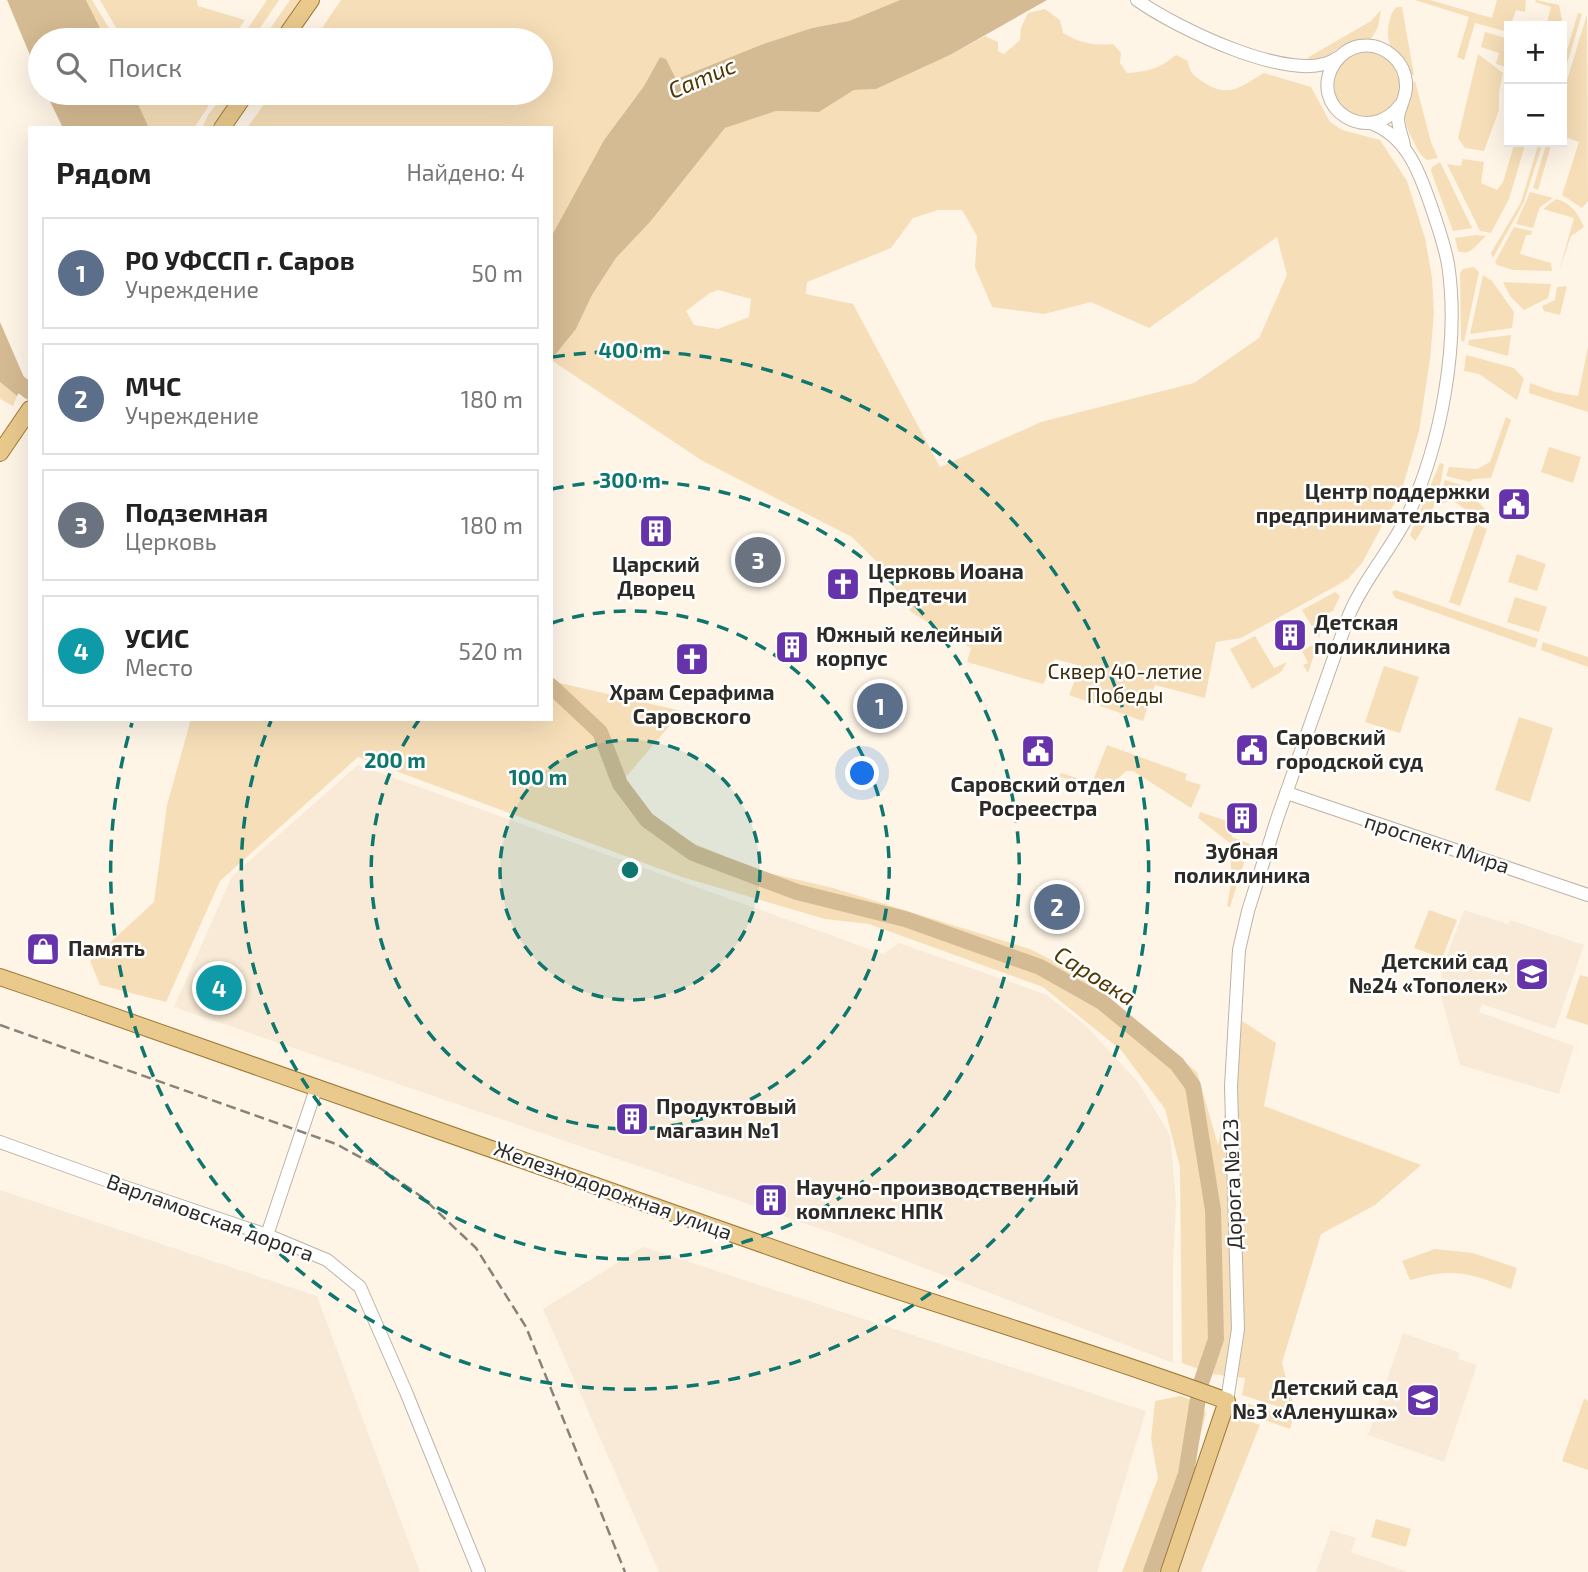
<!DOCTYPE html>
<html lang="ru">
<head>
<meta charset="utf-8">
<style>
  body { margin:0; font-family:"Exo 2",sans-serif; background:#f2f2f2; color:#222 }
  .controls { position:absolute; right:21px; top:21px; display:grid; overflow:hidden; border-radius:0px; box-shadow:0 7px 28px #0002 }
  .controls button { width:63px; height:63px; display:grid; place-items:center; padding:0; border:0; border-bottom:2px solid #e0e0e0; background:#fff; color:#222; font:35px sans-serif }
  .you { position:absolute; left:863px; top:774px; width:24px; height:24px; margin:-18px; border:5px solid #fff; border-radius:50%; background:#1a73e8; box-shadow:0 0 0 10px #1a73e833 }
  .badge { display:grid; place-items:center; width:46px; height:46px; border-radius:50%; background:#b45309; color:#fff; font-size:23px; font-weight:700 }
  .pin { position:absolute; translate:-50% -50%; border:4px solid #fff; box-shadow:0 2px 7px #0006 }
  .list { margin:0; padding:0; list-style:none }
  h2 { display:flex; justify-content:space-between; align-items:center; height:91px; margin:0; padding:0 28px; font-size:30px }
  h2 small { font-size:23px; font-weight:400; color:#767676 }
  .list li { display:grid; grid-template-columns:46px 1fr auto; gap:21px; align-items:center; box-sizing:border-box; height:112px; margin:0 14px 14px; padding:0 14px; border:2px solid #e0e0e0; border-radius:0px }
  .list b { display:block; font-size:26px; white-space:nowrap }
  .list p { margin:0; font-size:23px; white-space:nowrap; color:#767676 }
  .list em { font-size:23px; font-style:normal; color:#767676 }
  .icon { flex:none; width:38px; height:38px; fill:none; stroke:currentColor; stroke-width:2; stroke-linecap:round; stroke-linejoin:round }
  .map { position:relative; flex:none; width:1588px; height:1572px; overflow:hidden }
  .search { position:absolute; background:#fff; box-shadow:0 7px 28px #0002; left:28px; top:28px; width:525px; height:77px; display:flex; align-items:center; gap:18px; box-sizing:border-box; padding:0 24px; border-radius:38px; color:#767676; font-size:26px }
  .panel { position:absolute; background:#fff; box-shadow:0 7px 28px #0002; left:28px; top:126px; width:525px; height:595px; border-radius:0px }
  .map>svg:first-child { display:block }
  .built { fill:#f8ead6 }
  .green { fill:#f6deb8; fill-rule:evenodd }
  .water { fill:#d5bb93 }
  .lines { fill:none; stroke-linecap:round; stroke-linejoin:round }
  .river { stroke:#d5bb93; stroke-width:16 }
  .minor-casing { stroke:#bcb4a7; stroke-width:14 }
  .major-casing { stroke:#9f7a38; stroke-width:18 }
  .minor { stroke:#fff; stroke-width:12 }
  .major { stroke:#eac98d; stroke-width:16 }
  .rail { stroke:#88827a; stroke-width:2.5; stroke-dasharray:10 5; stroke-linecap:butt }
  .ring { fill:none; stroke:#0f766e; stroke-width:3.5; stroke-dasharray:12 9 }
  .labels { text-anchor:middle; stroke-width:5; stroke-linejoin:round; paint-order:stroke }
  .poi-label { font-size:21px; font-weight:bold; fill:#2e2b26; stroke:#fff; text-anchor:start }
  .park-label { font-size:21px; fill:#3b2806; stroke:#fff }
  .street-label { font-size:21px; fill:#2e2b26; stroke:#fff }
  .water-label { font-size:23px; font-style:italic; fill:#503600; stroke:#fff }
  .centre { fill:#0f766e; stroke:#fff; stroke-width:3.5 }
  .ring-label { font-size:21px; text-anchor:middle; font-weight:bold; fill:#0f766e; stroke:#fff; stroke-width:5; stroke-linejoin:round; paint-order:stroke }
</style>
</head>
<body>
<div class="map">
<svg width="1588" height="1572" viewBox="0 0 1588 1572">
  <rect width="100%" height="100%" fill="#fef5e7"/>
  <path class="built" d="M358,765L883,954L899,943L1047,995L1087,1027L1138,1082L1170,1135L1176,1201L1173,1263V1363L833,1233L174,1007L232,876Z
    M1464,910L1508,924L1510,920L1584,945L1555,1029L1482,1004L1479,1012L1574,1046L1559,1094L1460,1065L1440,993L1442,969Z
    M0,1190L317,1296L420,1572H0Z
    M643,1247L1146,1411L1097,1572H659L543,1309Z
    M1403,1333L1460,1353L1458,1359L1477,1365L1444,1462L1368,1435Z
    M1331,1530L1356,1538L1351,1552L1408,1572H1316Z"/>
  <path class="green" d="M86,0H92L116,40H106Z
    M100,0H197L198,6L245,20L231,40H127L118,31Z
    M267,0H279L252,40H240Z
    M290,0H300L272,40H262Z
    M341,0H900L849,21L812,28L763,44L675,79L666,59L660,57L644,86L604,140L551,237V128H247L272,93H541V40H314Z
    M1415,0H1430L1492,18L1497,0H1526L1525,12L1516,10L1508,32L1475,23L1464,60L1457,57L1469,17Z
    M1536,0L1559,5L1562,20L1560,26H1546L1551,7L1535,2Z
    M1397,7H1402L1414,75H1411C1397,57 1384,46 1389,23C1391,15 1391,12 1397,7Z
    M1045,9L1060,20L1063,33C1079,43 1095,46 1113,44L1121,53L1120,63L1127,73C1148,72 1160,68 1176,55L1188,61C1189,72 1194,76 1203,82C1229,99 1240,87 1264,73L1311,87L1330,122L1342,130L1380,140L1407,181L1425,238L1432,277L1434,313L1430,359L1419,431L1402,489L1362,563L1349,578L1336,586L1241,638L1216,642L1205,698L1155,685L1143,721L1069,695L1081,666L1055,659L1043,684L967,662L971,648L911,612L878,563L852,537L701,460L551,360L576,329L592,295L616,258L650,222L725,128L776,111L819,112L854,90L876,89L950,55L985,36L998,42V51L1004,54L1020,40L1021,28L1028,13ZM938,210H962L977,236L975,267L992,307L1044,314L1091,302L1149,328L1277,237L1287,275L1259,338L1194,383L1041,422L940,467L853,304L806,294L807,282L891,248L913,218ZM718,290L751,299L749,317L718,329L694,325L686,311L710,293Z
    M1381,10L1378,27L1371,39C1362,40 1351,40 1343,45C1328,53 1327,64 1307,58L1371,21Z
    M1578,13L1582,14L1562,80V67Z
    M1587,14L1588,201L1582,208L1562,195L1579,142L1562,136V97Z
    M1485,32L1509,39V68L1496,64L1499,53L1481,47Z
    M1334 85a33 33 0 1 1 66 0a33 33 0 1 1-66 0Z
    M1478,54L1503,73L1499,92V110L1484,151L1465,148L1458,138Z
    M1415,81L1431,142L1438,158L1427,160C1420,155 1417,149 1414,142C1400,118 1405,109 1412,83Z
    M133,93H217L194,128H149Z
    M225,93H236L211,128H202L208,115Z
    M1515,142H1526L1509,199L1491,233L1480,231L1447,164L1461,166L1463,159L1484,162L1481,183L1497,190L1503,182Z
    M1539,142H1543L1524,202L1493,258L1491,253L1521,202Z
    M1547,142H1552L1538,190L1533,188Z
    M1440,162L1472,228L1453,231L1431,171L1432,167Z
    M1530,192L1553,198L1540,207L1533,228L1516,224Z
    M1556,199C1571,203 1578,213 1584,227L1571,236L1559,271L1574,218L1543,209Z
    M1514,227L1532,231L1531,235H1526L1520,254L1551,263L1552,271L1513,270L1497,265L1495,262Z
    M1476,235L1486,236C1477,243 1471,257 1458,251L1455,238Z
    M1474,267L1479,272L1464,342L1461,340L1460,273L1463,269Z
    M1483,275L1492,281L1514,312L1512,328L1470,334Z
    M1503,282L1551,284L1548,298L1524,310L1510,296Z
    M1567,286L1560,315L1544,311L1542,306L1555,300L1557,287Z
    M1511,335L1508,356L1468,345L1469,340Z
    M1588,347V412L1529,393L1530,383L1555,392L1578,396Z
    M1466,355L1514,368L1524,379L1517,400L1479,374L1464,371Z
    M0,382L17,396L13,406L0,399Z
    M1506,417L1511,420L1491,478L1473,479L1470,482L1446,476L1449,467L1477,469L1490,462Z
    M1549,447L1581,457L1573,483L1541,472Z
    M1440,463L1444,464C1440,491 1432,518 1415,541L1410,535Z
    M1445,480L1468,487V492L1486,510L1480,526L1487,529L1460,606L1449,602L1478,518L1452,500L1438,505Z
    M1517,554L1546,564L1537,591L1508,582Z
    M1395,590L1538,639L1535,648L1395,598L1392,592Z
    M1335,592L1340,596L1333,611L1323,615L1320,622L1322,628L1319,638L1302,610Z
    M1515,597L1547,607L1539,632L1507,622Z
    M1255,636L1274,668L1287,662L1281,672L1252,689L1230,649Z
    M1543,642L1588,657V667L1541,650Z
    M1316,643L1317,646L1308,673L1303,665L1308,663L1302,651Z
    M1384,666L1419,677L1400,733L1365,722Z
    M551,681L682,711L620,784L674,835L760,871L833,888L1030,949L1075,972L1197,1072L1218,1145L1237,1058L1242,1021L1276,1043L1264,1106L1421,1165L1375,1205L1321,1234L1282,1363L1295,1412L1242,1395L1245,1378L1212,1374L1182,1363L1180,1167L1165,1109L1121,1050L1043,987L869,924L825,919L682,877L358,757L220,881L166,1002L100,985L90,961L154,902L167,805L191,719H551Z
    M1519,717L1553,728L1530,802L1495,790Z
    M1107,745L1187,774L1185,780L1201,785L1191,808L1133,771H1126L1107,789L1100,790L1059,776L1061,773L1092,783Z
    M1200,812L1227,821L1232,837L1250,844L1230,907L1227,906L1231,884V844L1198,818Z
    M1429,910L1457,920L1442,958L1414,948Z
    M1580,975L1588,977V1025L1566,1018Z
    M1435,1249L1473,1253L1517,1268L1511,1289C1470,1273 1453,1267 1410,1280L1402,1261Z
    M1181,1396L1202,1404L1206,1414L1176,1526L1158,1572H1122L1158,1478L1151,1439L1155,1401Z
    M1584,1399L1588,1401V1470L1562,1461Z
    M1243,1402L1293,1419L1290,1429L1241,1412Z
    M1229,1414L1260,1425L1201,1572H1175Z
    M1376,1519L1411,1529L1406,1547L1371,1537Z"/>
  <path class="water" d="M7,0H86L106,40H40V79Z
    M900,0H1047L950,55L876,89L854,90L819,112L776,111L725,128L650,222L616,258L592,295L576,329L551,360V237L604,140L644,86L660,57L666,59L676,79L763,44L812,28L849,21Z
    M46,93H133L149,128H63Z
    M0,322L26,382L17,396L0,382Z"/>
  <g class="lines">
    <path class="river" d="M0,358L13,378L30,392
      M551,686L600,732L620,784L647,820L693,853L797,892L905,919L1040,967L1102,1002L1177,1064L1193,1086L1213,1210L1216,1339L1200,1386L1186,1474L1151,1572"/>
    <g class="minor-casing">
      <path id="minor" d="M1137,0C1173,26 1297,88 1337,58
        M1401,104C1369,148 1307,107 1334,64C1340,55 1349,48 1360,46C1384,42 1407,62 1406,87C1406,98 1399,107 1398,118C1398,127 1402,136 1404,145
        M1287,793L1588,895
        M0,1142L125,1187L267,1235L327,1260L360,1287L406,1392L479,1572
        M267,1235L317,1086
        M1227,1401L1238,1329L1231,1086L1239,950L1248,911L1277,819L1349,615C1363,581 1389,552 1406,519C1441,446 1460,344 1448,264C1444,243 1437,223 1430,203C1419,171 1406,137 1373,124"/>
    </g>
    <g class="major-casing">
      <path id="major" d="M283,40L311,0
        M222,128L246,93
        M0,453L30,409
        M0,977C270,1069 538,1167 807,1260C946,1309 1089,1350 1227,1401L1169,1572"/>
    </g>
    <use href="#minor" class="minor"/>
    <use href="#major" class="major"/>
    <path class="rail" d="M0,1025L336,1144L380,1168L422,1197L476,1248L526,1327L625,1572"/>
  </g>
  <circle cx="630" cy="870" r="130" fill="#0f766e" fill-opacity=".12"/>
  <g class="ring">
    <circle cx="630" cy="870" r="130"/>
    <path d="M552 623A259 259 0 1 1 419 720"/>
    <path d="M552 489A389 389 0 1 1 271 721"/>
    <path d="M553 357A519 519 0 1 1 132 723"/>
  </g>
  <defs>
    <g id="civic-square" transform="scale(1.75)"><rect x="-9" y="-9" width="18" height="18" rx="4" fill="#6733aa" stroke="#fff"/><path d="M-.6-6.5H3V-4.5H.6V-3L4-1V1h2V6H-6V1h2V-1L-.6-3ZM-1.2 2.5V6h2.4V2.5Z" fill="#fff"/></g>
    <g id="building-square" transform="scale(1.75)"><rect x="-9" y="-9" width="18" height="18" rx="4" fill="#6733aa" stroke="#fff"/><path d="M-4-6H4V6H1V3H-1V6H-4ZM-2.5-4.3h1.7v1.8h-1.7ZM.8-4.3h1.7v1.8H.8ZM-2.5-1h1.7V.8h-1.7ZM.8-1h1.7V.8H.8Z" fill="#fff"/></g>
    <g id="church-square" transform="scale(1.75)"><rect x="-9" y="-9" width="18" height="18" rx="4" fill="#6733aa" stroke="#fff"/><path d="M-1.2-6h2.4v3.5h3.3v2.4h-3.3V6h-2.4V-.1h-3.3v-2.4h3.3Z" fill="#fff"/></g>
    <g id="shop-square" transform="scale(1.75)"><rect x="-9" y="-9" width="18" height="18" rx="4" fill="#6733aa" stroke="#fff"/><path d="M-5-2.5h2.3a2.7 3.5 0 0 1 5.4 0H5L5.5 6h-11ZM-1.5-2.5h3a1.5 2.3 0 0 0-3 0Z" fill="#fff"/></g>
    <g id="school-square" transform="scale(1.75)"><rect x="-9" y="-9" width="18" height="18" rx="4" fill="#6733aa" stroke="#fff"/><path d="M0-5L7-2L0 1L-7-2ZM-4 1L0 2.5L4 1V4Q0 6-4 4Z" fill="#fff"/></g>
  </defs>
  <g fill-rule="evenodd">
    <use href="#civic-square" x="1514" y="504"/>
    <use href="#building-square" x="656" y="531"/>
    <use href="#church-square" x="843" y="584"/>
    <use href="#building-square" x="1290" y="635"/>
    <use href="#building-square" x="792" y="647"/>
    <use href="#church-square" x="692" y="659"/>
    <use href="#civic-square" x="1252" y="750"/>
    <use href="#civic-square" x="1038" y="751"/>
    <use href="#building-square" x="1242" y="818"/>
    <use href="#shop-square" x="43" y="949"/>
    <use href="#school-square" x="1532" y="974"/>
    <use href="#building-square" x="632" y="1119"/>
    <use href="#building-square" x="771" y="1200"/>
    <use href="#school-square" x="1423" y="1400"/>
  </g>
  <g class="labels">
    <g class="poi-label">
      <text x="1490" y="499" text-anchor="end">Центр поддержки<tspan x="1490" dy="24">предпринимательства</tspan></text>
      <text x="656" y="572" text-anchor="middle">Царский<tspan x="656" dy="24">Дворец</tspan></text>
      <text x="868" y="579">Церковь Иоана<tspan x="868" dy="24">Предтечи</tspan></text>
      <text x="1314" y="630">Детская<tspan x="1314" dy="24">поликлиника</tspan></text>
      <text x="816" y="642">Южный келейный<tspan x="816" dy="24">корпус</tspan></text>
      <text x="692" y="700" text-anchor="middle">Храм Серафима<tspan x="692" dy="24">Саровского</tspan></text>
      <text x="1276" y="745">Саровский<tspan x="1276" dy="24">городской суд</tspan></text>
      <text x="1038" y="792" text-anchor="middle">Саровский отдел<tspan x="1038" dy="24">Росреестра</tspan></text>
      <text x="1242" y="859" text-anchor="middle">Зубная<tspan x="1242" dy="24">поликлиника</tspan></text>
      <text x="68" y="956">Память</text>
      <text x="1508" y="969" text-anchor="end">Детский сад<tspan x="1508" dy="24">№24 «Тополек»</tspan></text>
      <text x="656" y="1114">Продуктовый<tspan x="656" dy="24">магазин №1</tspan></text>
      <text x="796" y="1195">Научно-производственный<tspan x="796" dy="24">комплекс НПК</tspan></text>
      <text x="1398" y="1395" text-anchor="end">Детский сад<tspan x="1398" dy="24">№3 «Аленушка»</tspan></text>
    </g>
    <g class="park-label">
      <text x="1125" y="679">Сквер 40-летие<tspan x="1125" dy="24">Победы</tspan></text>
    </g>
    <g class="street-label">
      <text transform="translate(1437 844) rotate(18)" y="7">проспект Мира</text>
      <text transform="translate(1233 1184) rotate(-92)" y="7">Дорога №123</text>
      <text transform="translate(613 1191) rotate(20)" y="7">Железнодорожная улица</text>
      <text transform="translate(210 1218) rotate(20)" y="7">Варламовская дорога</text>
    </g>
    <g class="water-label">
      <text transform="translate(702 78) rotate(-23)" y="8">Сатис</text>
      <text transform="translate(1095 976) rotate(32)" y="8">Саровка</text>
    </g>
  </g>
  <circle cx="630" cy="870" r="10" class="centre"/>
  <g class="ring-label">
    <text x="630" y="358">400 m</text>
    <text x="630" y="488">300 m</text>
    <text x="395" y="768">200 m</text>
    <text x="538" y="785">100 m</text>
  </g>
</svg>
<div class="controls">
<button>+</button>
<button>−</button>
</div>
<div class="you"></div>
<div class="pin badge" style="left:880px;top:706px;background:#5c6f8a">1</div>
<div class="pin badge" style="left:1057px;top:907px;background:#5c6f8a">2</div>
<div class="pin badge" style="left:758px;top:560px;background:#6b7280">3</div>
<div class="pin badge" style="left:219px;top:988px;background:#0f9aa8">4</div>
<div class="search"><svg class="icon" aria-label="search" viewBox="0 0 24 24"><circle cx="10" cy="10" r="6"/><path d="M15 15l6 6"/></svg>Поиск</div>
<section class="panel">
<h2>Рядом<small>Найдено: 4</small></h2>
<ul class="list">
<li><span class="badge" style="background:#5c6f8a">1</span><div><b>РО УФССП г. Саров</b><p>Учреждение</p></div><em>50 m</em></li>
<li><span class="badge" style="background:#5c6f8a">2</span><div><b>МЧС</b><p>Учреждение</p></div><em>180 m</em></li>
<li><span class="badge" style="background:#6b7280">3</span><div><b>Подземная</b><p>Церковь</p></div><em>180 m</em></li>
<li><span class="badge" style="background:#0f9aa8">4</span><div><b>УСИС</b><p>Место</p></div><em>520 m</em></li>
</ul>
</section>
</div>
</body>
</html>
